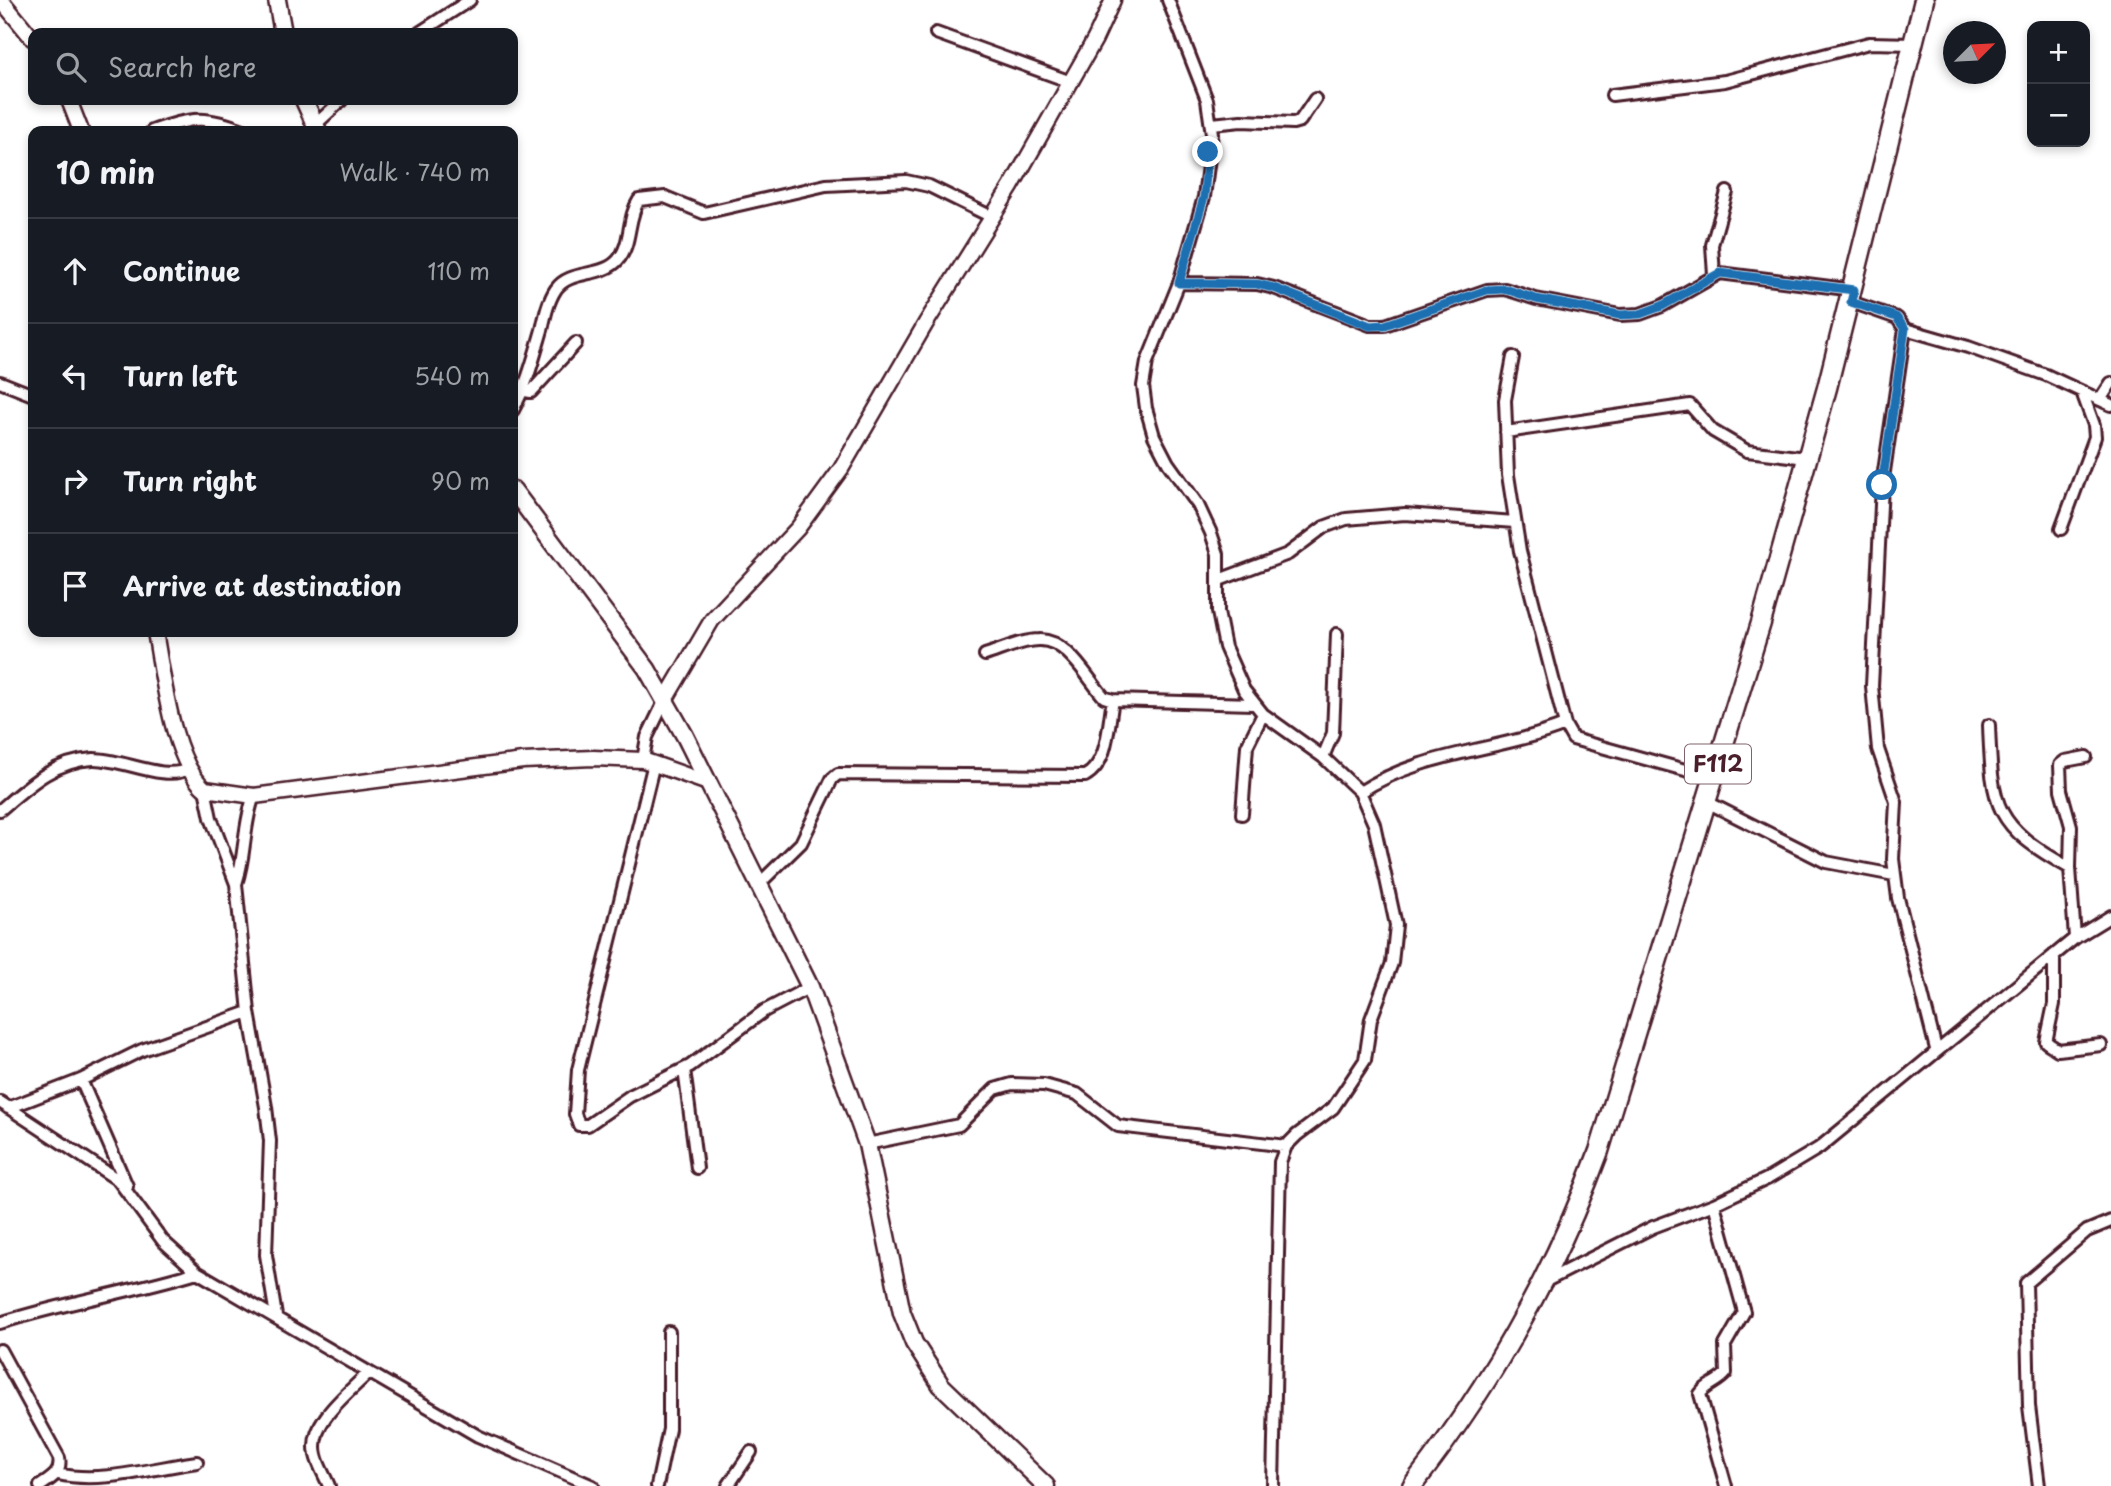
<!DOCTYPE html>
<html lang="en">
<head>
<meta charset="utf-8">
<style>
  body { margin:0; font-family:"Playpen Sans",sans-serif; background:#20242c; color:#f1f3f6 }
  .controls { position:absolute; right:21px; top:21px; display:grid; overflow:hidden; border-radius:14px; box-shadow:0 4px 10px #0003 }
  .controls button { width:63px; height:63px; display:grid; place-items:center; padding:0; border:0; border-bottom:2px solid #363941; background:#171b24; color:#f1f3f6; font:35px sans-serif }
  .compass { position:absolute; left:1943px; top:21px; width:63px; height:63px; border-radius:50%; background:#171b24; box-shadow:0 4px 10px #0003; rotate:66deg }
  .stop { position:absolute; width:21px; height:21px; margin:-16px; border:5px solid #1f6fb2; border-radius:50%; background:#fff }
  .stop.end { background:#1f6fb2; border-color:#fff; box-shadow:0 2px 7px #0008 }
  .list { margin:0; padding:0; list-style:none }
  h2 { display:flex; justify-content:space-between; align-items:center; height:91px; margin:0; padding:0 28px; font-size:30px }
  h2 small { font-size:23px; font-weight:400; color:#9ea1a6 }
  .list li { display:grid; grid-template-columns:46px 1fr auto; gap:21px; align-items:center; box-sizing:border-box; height:105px; padding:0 28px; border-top:2px solid #363941 }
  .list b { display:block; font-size:26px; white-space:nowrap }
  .list em { font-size:23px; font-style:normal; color:#9ea1a6 }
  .icon { flex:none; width:38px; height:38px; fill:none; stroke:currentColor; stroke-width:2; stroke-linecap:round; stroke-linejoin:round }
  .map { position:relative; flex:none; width:2111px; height:1486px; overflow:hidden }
  .search { position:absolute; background:#171b24; box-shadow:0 4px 10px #0003; left:28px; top:28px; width:490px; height:77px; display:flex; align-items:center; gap:18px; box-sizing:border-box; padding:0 24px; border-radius:14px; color:#9ea1a6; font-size:26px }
  .panel { position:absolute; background:#171b24; box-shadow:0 4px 10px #0003; left:28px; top:126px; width:490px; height:511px; border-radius:14px }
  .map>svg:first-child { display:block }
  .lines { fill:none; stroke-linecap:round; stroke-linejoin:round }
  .minor-casing { stroke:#4a1f2b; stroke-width:16 }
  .tertiary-casing { stroke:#4a1f2b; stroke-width:19 }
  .secondary-casing { stroke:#4a1f2b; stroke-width:21 }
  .primary-casing { stroke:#4a1f2b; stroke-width:23 }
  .minor { stroke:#fff; stroke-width:10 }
  .tertiary { stroke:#fff; stroke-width:14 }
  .secondary { stroke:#fff; stroke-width:16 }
  .primary { stroke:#fff; stroke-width:18 }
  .route { stroke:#1f6fb2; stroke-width:9 }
  .labels { text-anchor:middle; stroke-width:6; stroke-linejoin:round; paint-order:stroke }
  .shield { fill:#fff; stroke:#80626b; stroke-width:2 }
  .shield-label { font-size:23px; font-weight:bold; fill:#4a1f2b }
</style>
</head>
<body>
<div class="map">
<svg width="2111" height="1486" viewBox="0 0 2111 1486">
  <rect width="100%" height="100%" fill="#fff"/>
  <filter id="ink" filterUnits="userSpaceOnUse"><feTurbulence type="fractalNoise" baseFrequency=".0143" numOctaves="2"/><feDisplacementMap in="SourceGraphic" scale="14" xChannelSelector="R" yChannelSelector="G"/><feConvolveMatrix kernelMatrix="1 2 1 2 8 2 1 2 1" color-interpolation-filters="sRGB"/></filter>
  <g filter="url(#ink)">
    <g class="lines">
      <g class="minor-casing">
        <path id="minor" d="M1168,0L1207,100L1212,134L1204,197L1179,283L1147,362L1143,386L1146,408L1154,436L1168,463L1198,505L1211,533L1218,554V612L1225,647L1244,690L1263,714L1323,757L1360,792L1374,824L1396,925L1392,963L1371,1019L1365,1060L1333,1108L1297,1135L1286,1146L1280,1162L1273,1486
          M419,33L470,0
          M936,33L1071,82
          M1612,95L1725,81L1869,43L1914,44
          M1212,124L1241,121L1293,123L1300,121L1315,99
          M315,125L342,100
          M152,131C193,117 205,115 246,131
          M1714,275L1712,245L1727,192
          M1179,283L1257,284L1274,288L1370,325H1385L1487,290L1505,289L1536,299L1620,315L1640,314L1662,306L1720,273L1854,290
          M1851,302L1897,318L1905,329L1968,347L2046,375L2111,405
          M1905,329L1882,485L1872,686L1878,749L1896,802L1893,859L1898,898L1936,1049
          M1513,357L1505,400L1508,475L1520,551L1565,725L1573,739L1714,778
          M0,382L33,395
          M513,389L531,392L576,343
          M2100,400L2111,383
          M513,410C527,385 534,357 542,330C545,316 548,301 556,289C570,269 602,278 618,260C632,244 627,218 639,200L665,197L704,213L826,185L906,181L929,186L992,217
          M1506,432L1690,405L1713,431L1747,451L1807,458
          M2061,529L2095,437L2094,425L2082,392
          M1219,580L1288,554L1324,527L1346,519L1405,514L1515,522
          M985,655C1001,650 1022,640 1039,640C1067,639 1087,678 1104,697L1113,700L1253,704
          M1989,725C1992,808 1994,826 2070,868
          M1323,757L1333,733L1337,634
          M643,760L647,737L665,700
          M654,763L578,1070L575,1114L579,1125H588L630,1096L690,1066L764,1011L810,987
          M205,789L211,818L236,884L249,1012L266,1107L270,1141L266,1255L276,1316
          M1360,792C1423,751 1496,752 1565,725
          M1707,802L1826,862L1894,875
          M0,810C28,786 54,761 93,759C121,758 164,782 188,769
          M1242,814L1247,746L1263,714
          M236,884C246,855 243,824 254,796
          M759,884L801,843L832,779L838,774L1085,776C1109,763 1108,724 1113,700
          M2075,938L2070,868L2071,826L2061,790L2060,765L2065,761L2086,757
          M2054,955V1004L2046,1042L2058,1050L2101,1045
          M684,1069L697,1168
          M81,1080L127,1186
          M0,1102L118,1180L163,1241L197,1272L478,1436L593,1486
          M8,1108L81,1080L142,1050L249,1012
          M867,1144L959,1125L995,1089L1012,1084L1044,1085L1077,1094L1118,1126L1286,1146
          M1714,1204L1744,1312L1725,1345L1726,1373C1718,1383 1707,1384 1700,1394L1726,1486
          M1544,1282L1653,1227L1714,1204L1769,1178L1819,1148L2075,938L2111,916
          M0,1323C65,1302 132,1292 197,1272
          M0,1350L59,1458C62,1473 52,1478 40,1486
          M58,1474C100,1484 153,1468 197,1462
          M329,1486C325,1476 318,1465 316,1455C308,1422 348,1394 368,1373
          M657,1486L669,1429V1332
          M728,1486L751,1452
          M2039,1486L2029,1406L2026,1283L2087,1231L2111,1221"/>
      </g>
      <g class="tertiary-casing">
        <path id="tertiary" d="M1,0L33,39
          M69,100L81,131
          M155,632C163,674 172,761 205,789L254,796L523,761L593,758L643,760L708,783
          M665,700L712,620L798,528L841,469L926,323L1011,187L1095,39L1113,0"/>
      </g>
      <g class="secondary-casing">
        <path id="secondary" d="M277,0L283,33
          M304,100L318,131
          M513,490L647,669L685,736L810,987L867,1144L902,1313L914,1343L941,1385L1046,1486"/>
      </g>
      <g class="primary-casing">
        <path id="primary" d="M1412,1486C1492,1384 1554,1273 1599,1151L1761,623L1827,388L1924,0"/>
      </g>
      <use href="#minor" class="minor"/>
      <use href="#tertiary" class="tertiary"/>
      <use href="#secondary" class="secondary"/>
      <use href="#primary" class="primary"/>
    </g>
  </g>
  <g class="lines" filter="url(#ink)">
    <path class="route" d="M1208,152L1204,197L1179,283L1257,284L1274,288L1370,326L1385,325L1487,290L1505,289L1536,299L1620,315L1640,314L1662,306L1720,273L1854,290L1851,302L1896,317L1905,329L1882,485"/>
  </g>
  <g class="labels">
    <rect class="shield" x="1685" y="744.5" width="66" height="39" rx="5"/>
    <g class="shield-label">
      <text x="1718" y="772">F112</text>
    </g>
  </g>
</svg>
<div class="controls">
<button>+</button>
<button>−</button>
</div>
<svg class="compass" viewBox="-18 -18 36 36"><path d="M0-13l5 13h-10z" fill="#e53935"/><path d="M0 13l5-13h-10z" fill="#9ea1a6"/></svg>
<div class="stop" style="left:1882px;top:485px"></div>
<div class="stop end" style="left:1208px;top:152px"></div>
<div class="search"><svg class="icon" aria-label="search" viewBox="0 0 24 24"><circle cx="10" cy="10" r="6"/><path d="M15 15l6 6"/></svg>Search here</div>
<section class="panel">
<h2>10 min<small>Walk · 740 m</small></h2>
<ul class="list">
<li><svg class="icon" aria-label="ahead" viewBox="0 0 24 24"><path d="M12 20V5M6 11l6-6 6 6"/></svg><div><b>Continue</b></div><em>110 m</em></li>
<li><svg class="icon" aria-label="left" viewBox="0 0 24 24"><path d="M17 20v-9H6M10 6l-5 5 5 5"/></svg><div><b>Turn left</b></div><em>540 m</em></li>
<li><svg class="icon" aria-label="right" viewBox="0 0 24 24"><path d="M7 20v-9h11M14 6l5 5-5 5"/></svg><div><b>Turn right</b></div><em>90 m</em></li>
<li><svg class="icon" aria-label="arrive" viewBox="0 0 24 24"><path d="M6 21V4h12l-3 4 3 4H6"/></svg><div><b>Arrive at destination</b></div></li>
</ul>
</section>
</div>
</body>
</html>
